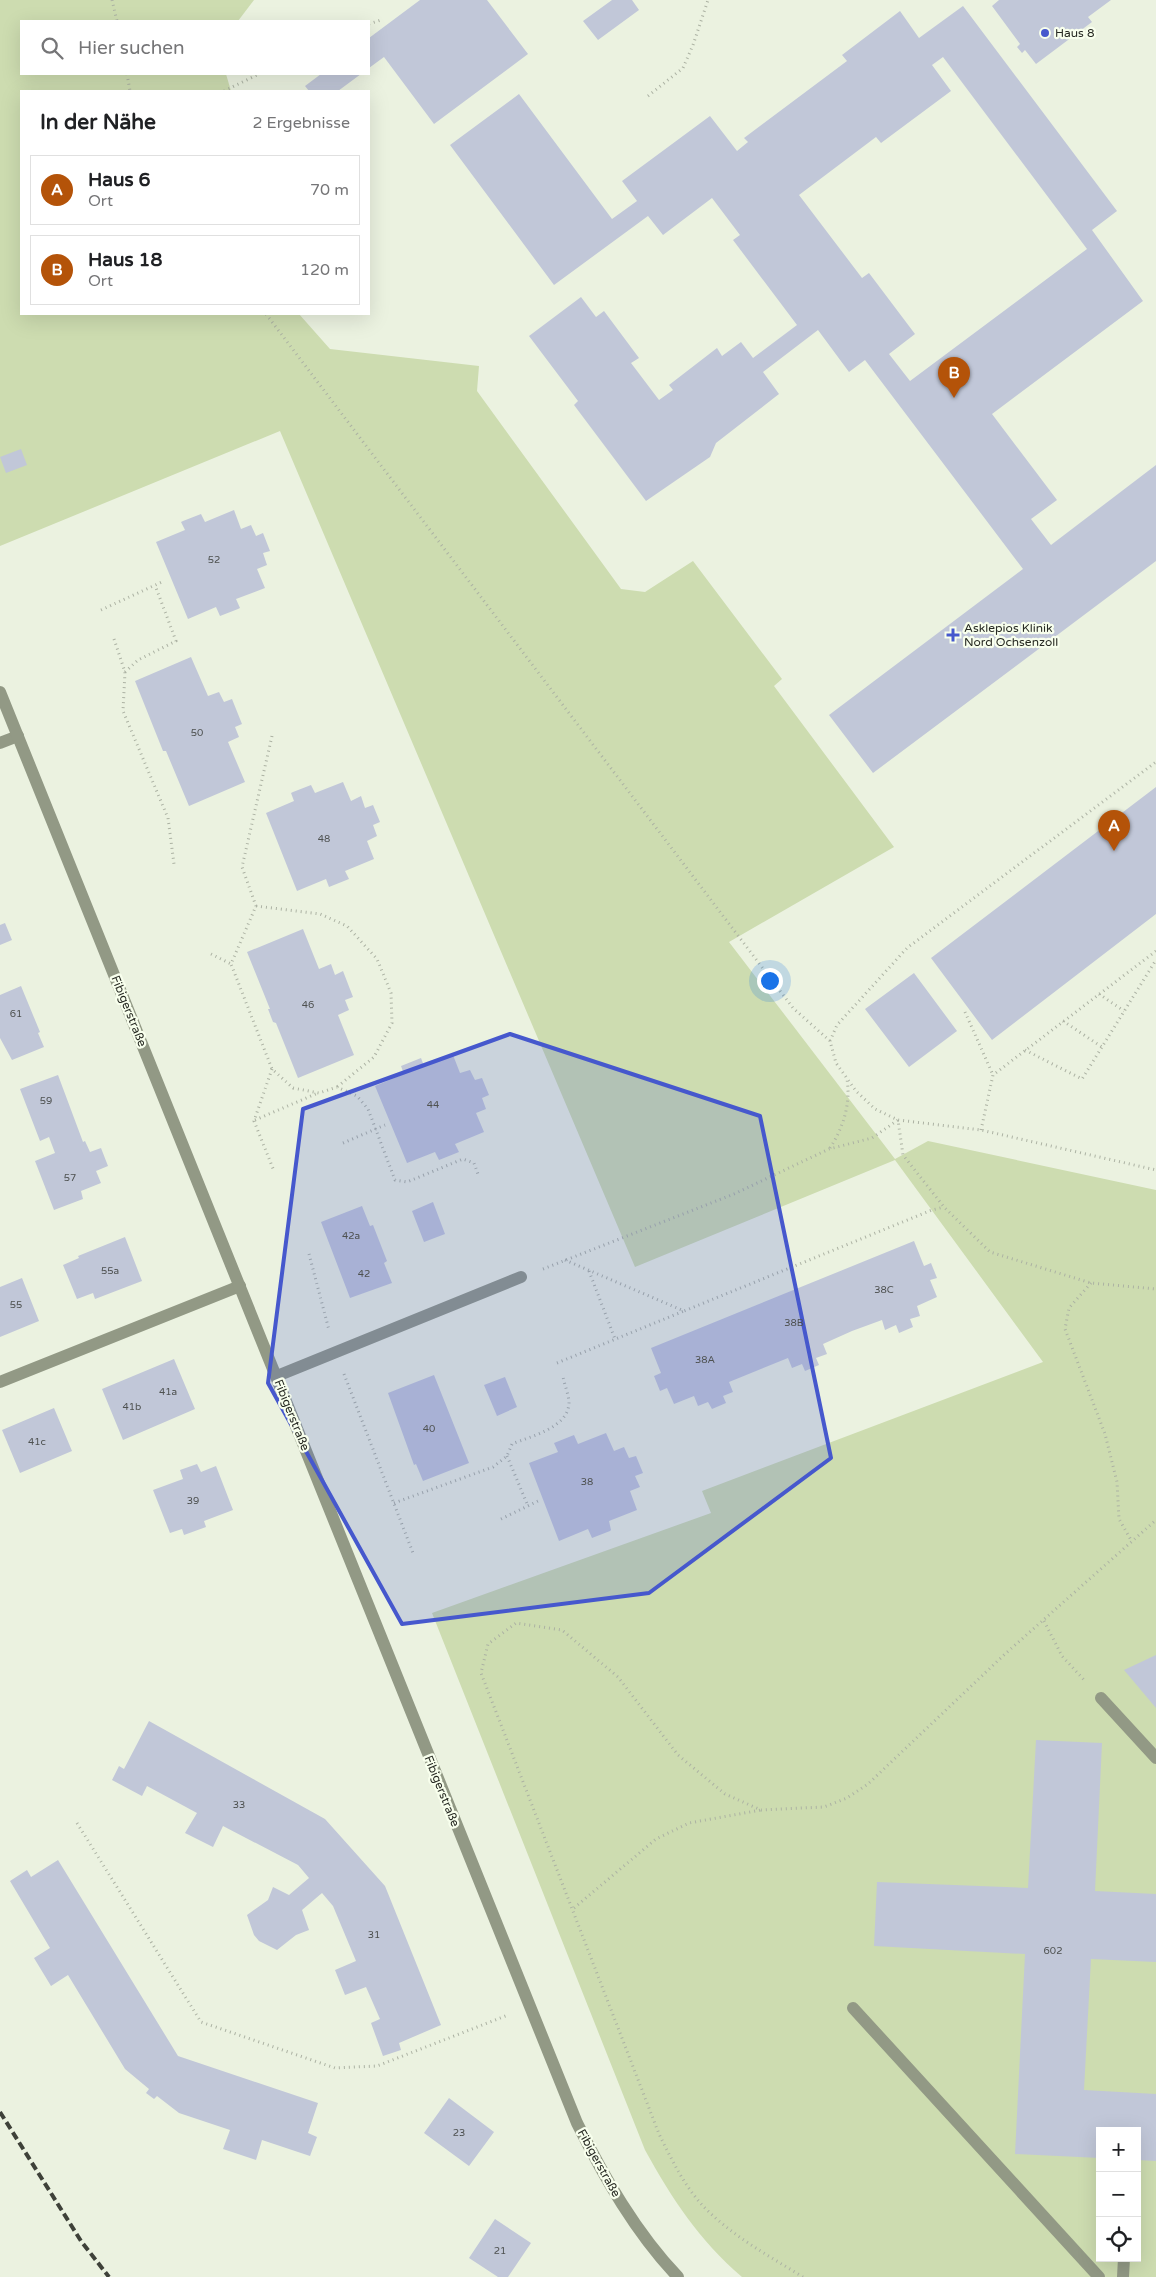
<!DOCTYPE html>
<html lang="de">
<head>
<meta charset="utf-8">
<style>
  body { margin:0; font-family:"Varela Round",sans-serif; background:#f6f6f6; color:#202124 }
  .controls { position:absolute; right:15px; bottom:15px; display:grid; overflow:hidden; border-radius:0px; box-shadow:0 5px 20px #0002 }
  .controls button { width:45px; height:45px; display:grid; place-items:center; padding:0; border:0; border-bottom:1px solid #e0e0e0; background:#fff; color:#202124; font:25px sans-serif }
  .you { position:absolute; left:769px; top:980px; width:18px; height:18px; margin:-12px; border:4px solid #fff; border-radius:50%; background:#1a73e8; box-shadow:0 0 0 8px #1a73e833 }
  .badge { display:grid; place-items:center; width:32px; height:32px; border-radius:50%; background:#b45309; color:#fff; font-size:16px; font-weight:700 }
  .pin { position:absolute; translate:-50% -41px; filter:drop-shadow(0 1px 2px #0008) }
  .pin::after { content:''; position:absolute; top:26px; width:18px; height:15px; background:inherit; clip-path:polygon(0 0,100% 0,50% 100%) }
  .list { margin:0; padding:0; list-style:none }
  h2 { display:flex; justify-content:space-between; align-items:center; height:65px; margin:0; padding:0 20px; font-size:21px }
  h2 small { font-size:16px; font-weight:400; color:#757577 }
  .list li { display:grid; grid-template-columns:32px 1fr auto; gap:15px; align-items:center; box-sizing:border-box; height:70px; margin:0 10px 10px; padding:0 10px; border:1px solid #e0e0e0; border-radius:0px }
  .list b { display:block; font-size:19px; white-space:nowrap }
  .list p { margin:0; font-size:16px; white-space:nowrap; color:#757577 }
  .list em { font-size:16px; font-style:normal; color:#757577 }
  .icon { flex:none; width:28px; height:28px; fill:none; stroke:currentColor; stroke-width:2; stroke-linecap:round; stroke-linejoin:round }
  .map { position:relative; flex:none; width:1156px; height:2277px; overflow:hidden }
  .search { position:absolute; background:#fff; box-shadow:0 5px 20px #0002; left:20px; top:20px; width:350px; height:55px; display:flex; align-items:center; gap:12px; box-sizing:border-box; padding:0 18px; border-radius:0px; color:#757577; font-size:19px }
  .panel { position:absolute; background:#fff; box-shadow:0 5px 20px #0002; left:20px; top:90px; width:350px; height:225px; border-radius:0px }
  .map>svg:first-child { display:block }
  .green { fill:#cddcb0; fill-rule:evenodd }
  .building { fill:#c1c7d8; fill-rule:evenodd }
  .lines { fill:none; stroke-linecap:round; stroke-linejoin:round }
  .path { stroke:#acb2a3; stroke-width:3; stroke-dasharray:1 4; stroke-linecap:butt }
  .lane { stroke:#929985; stroke-width:12 }
  .street { stroke:#929985; stroke-width:12 }
  .rail { stroke:#3e4139; stroke-width:4; stroke-dasharray:8 4; stroke-linecap:butt }
  .marked { fill:#4658cd; fill-opacity:0.2; stroke:#4658cd; stroke-width:4; stroke-linejoin:round }
  .poi-dot { fill:#4658cd; stroke:#f8ffed; stroke-width:2 }
  .labels { text-anchor:middle; stroke-width:4.5; stroke-linejoin:round; paint-order:stroke }
  .number-label { font-size:10px; fill:#4e5150 }
  .poi-label { font-size:12px; fill:#272a23; stroke:#f8ffed; text-anchor:start }
  .street-label { font-size:12px; fill:#272a23; stroke:#f8ffed }
</style>
</head>
<body>
<div class="map">
<svg width="1156" height="2277" viewBox="0 0 1156 2277">
  <rect width="100%" height="100%" fill="#ebf2e0"/>
  <path class="green" d="M0,0H254L238,21H21V74H226L231,91H21V314H299L330,349L479,366L477,391L621,589L645,592L693,561L782,679L774,686L894,847L729,942L895,1159L928,1141L1156,1190V2277H742C699,2240 672,2199 645,2150L432,1613L711,1513L702,1491L1043,1362L895,1160L635,1267L280,431L0,546ZM1100,2131H1137V2258H1100Z"/>
  <path class="building" d="M420,0H487L528,54L434,124L384,57L369,68V38Z
    M612,0H632L639,10L598,40L583,21Z
    M999,0H1111L1088,17L1092,22L1036,64L1025,50L1022,53L1017,47L1020,44L992,6Z
    M963,6L1117,211L1092,230L1143,301L992,414L1057,500L1031,519L1051,545L1156,465V561L873,773L829,715L1023,569L865,360L849,372L818,330L763,372L779,394L716,443L710,457L646,501L574,405L578,401L529,336L581,297L596,317L604,311L639,358L631,363L659,400L673,390L669,385L717,348L722,356L741,342L753,358L797,325L733,240L740,235L712,198L663,235L648,216L554,285L450,145L519,94L612,219L637,201L622,181L710,116L737,151L748,142L744,138L847,61L842,55L900,11L919,38ZM943,57L1087,249L910,381L889,354L915,334L869,273L862,278L799,195L876,137L881,143L951,91L932,65Z
    M321,74H361L338,91H309L305,86Z
    M21,449L27,465L6,473L0,457Z
    M234,510L241,529L251,525L256,536L263,533L270,551L263,553L267,565L257,569L265,588L236,599L240,608L238,609L220,616L216,607L188,619L156,542L185,530L181,522L183,521L201,514L205,522Z
    M191,657L208,696L219,692L224,702L232,699L242,724L235,727L239,737L228,742L245,782L189,806L166,751H163L135,681Z
    M343,782L351,801L361,796L365,808L373,805L380,822L373,825L377,836L367,841L374,859L345,871L349,879L329,887L326,879L297,891L266,813L294,801L291,793L293,792L311,785L315,793Z
    M1156,787V914L992,1040L931,958Z
    M5,923L12,940L0,945V925Z
    M303,929L319,969L331,964L335,975L343,971L353,997L345,1000L349,1010L338,1015L354,1055L298,1078L276,1023L273,1022L268,1009H270L247,952Z
    M914,973L957,1031L909,1067L865,1009Z
    M21,986L40,1032L38,1033L44,1047L12,1060L0,1038V995Z
    M453,1055L460,1073L470,1070L475,1080L482,1078L489,1095L482,1098L486,1109L476,1113L484,1132L455,1144L459,1152L439,1160L435,1152L407,1163L375,1086L404,1074L401,1066L421,1058L424,1066Z
    M58,1075L83,1142L85,1141L90,1152L101,1148L108,1166L96,1171L101,1183L81,1191L83,1199L54,1210L35,1161L55,1153L49,1137L40,1141L20,1089Z
    M433,1202L445,1234L424,1242L412,1211Z
    M362,1206L370,1226L373,1225L387,1261L384,1263L392,1283L350,1298L321,1222Z
    M125,1237L142,1281L95,1299L93,1293L77,1299L63,1265L79,1258L78,1256Z
    M914,1241L924,1266L931,1263L937,1278L930,1280L937,1297L917,1306L920,1316L910,1319L913,1327L899,1333L896,1325L885,1330L882,1320L852,1331L823,1344L827,1354L816,1358L819,1365L805,1371L802,1364L792,1368L788,1358L729,1382L733,1392L723,1396L726,1403L712,1409L708,1402L698,1406L694,1396L674,1404L667,1388L660,1391L654,1376L661,1373L651,1348Z
    M22,1278L39,1321L0,1337V1287Z
    M174,1359L195,1409L123,1440L102,1389Z
    M434,1375L469,1463L423,1481L416,1464L414,1465L388,1393Z
    M505,1377L517,1407L497,1416L484,1385Z
    M54,1408L72,1451L20,1473L2,1430Z
    M606,1433L614,1451L624,1447L629,1458L636,1456L643,1473L635,1476L640,1487L630,1491L637,1510L609,1521L611,1530L610,1531L592,1538L588,1529L559,1541L529,1463L558,1452L554,1443L574,1435L578,1444Z
    M197,1464L201,1472L216,1466L233,1510L204,1521L206,1527L184,1535L182,1529L170,1533L153,1490L183,1479L180,1470Z
    M1156,1655V1708L1124,1670Z
    M149,1721L325,1819L385,1886L441,2025L399,2043L401,2050L383,2056L371,2023L380,2019L366,1987L345,1995L335,1970L356,1961L333,1906L322,1893L302,1910L309,1930L296,1935L277,1950L259,1941L254,1935L247,1915L268,1900L273,1887L289,1895L309,1878L298,1865L223,1826L213,1847L185,1833L197,1813L147,1786L142,1796L112,1780L119,1766L124,1769Z
    M1036,1740L1102,1743L1095,1891L1156,1894V1962L1091,1959L1084,2090L1156,2094V2161L1137,2160V2131H1100V2158L1015,2154L1025,1954L874,1946L877,1882L1028,1888Z
    M58,1860L178,2056L318,2103L308,2133L317,2137L310,2156L262,2140L256,2160L223,2149L230,2130L179,2113L157,2096L154,2099L146,2093L149,2089L125,2069L68,1975L51,1986L34,1958L50,1948L10,1881L27,1870L31,1877Z
    M449,2098L494,2132L469,2166L424,2133Z
    M495,2219L531,2243L508,2277H498L469,2258Z"/>
  <g class="lines">
    <path class="path" d="M112,0L117,21
      M369,24L381,20
      M127,74L130,91
      M224,91L259,74
      M648,96L683,68L693,45L708,0
      M266,314L793,1008L830,1041L836,1063L856,1091L875,1109L898,1120L981,1130L1156,1170
      M101,610L164,581
      M114,639L125,672L123,711L168,818L174,864
      M125,672L138,660L176,641L155,585
      M272,736L242,867L256,906L231,964L272,1069L293,1088L319,1093L337,1087L357,1096L368,1109L395,1180L407,1182L463,1159L474,1163L479,1177
      M256,906L320,914L347,926L377,959L391,993L392,1023L374,1057L337,1087
      M211,954L231,964
      M1099,994L1124,1011
      M965,1012L993,1075
      M1063,1021L1102,1047
      M830,1041L837,1025L907,948L1156,762
      M1025,1050L1082,1079L1156,960
      M272,1069L254,1121L274,1171
      M255,1120L318,1093
      M981,1130L993,1075L1156,951
      M343,1143L385,1125
      M830,1148C843,1128 851,1104 847,1079
      M309,1254L329,1330
      M565,1260L684,1311L932,1210L944,1207
      M543,1269L734,1194L829,1149L872,1138L898,1120L903,1155L944,1207L990,1252L1091,1283L1156,1289
      M589,1271L615,1339
      M1091,1283L1069,1308L1065,1329L1105,1434L1117,1482L1119,1519L1131,1540
      M557,1363L684,1311
      M344,1374L413,1553
      M507,1456L528,1506
      M394,1503L493,1467L507,1456L512,1444C531,1436 568,1428 569,1403C569,1395 564,1384 563,1376
      M501,1519L538,1501
      M1044,1621L1062,1656L1085,1681
      M77,1823L201,2022L335,2068L377,2066L508,2015
      M574,1908L656,1839L689,1823L761,1810
      M803,2277C769,2256 734,2237 706,2209C685,2188 672,2160 659,2134L481,1673L488,1644L516,1623L562,1630L618,1677L678,1755L725,1794L761,1810L824,1807L847,1798L868,1784L1005,1654L1156,1520"/>
    <path class="lane" d="M0,743L18,736
      M277,1376L521,1277
      M0,1382L240,1286
      M1101,1698L1156,1758
      M853,2008L1099,2277
      M1123,2277L1124,2258"/>
    <path class="street" d="M0,692L577,2123C604,2177 636,2233 678,2277"/>
    <path class="rail" d="M0,2112L81,2241L109,2277"/>
  </g>
  <path class="marked" d="M510,1034L760,1116L831,1458L649,1593L402,1624L268,1383L303,1109Z"/>
  <g class="poi-dot">
    <circle cx="1045" cy="33" r="5"/>
    <path d="M950.5 627.5h5v5h5v5h-5v5h-5v-5h-5v-5h5z"/>
  </g>
  <g class="labels">
    <g class="number-label">
      <text x="214" y="563">52</text>
      <text x="197" y="736">50</text>
      <text x="324" y="842">48</text>
      <text x="308" y="1008">46</text>
      <text x="16" y="1017">61</text>
      <text x="46" y="1104">59</text>
      <text x="433" y="1108">44</text>
      <text x="70" y="1181">57</text>
      <text x="351" y="1239">42a</text>
      <text x="110" y="1274">55a</text>
      <text x="364" y="1277">42</text>
      <text x="884" y="1293">38C</text>
      <text x="16" y="1308">55</text>
      <text x="794" y="1326">38B</text>
      <text x="705" y="1363">38A</text>
      <text x="168" y="1395">41a</text>
      <text x="132" y="1410">41b</text>
      <text x="429" y="1432">40</text>
      <text x="37" y="1445">41c</text>
      <text x="587" y="1485">38</text>
      <text x="193" y="1504">39</text>
      <text x="239" y="1808">33</text>
      <text x="374" y="1938">31</text>
      <text x="1053" y="1954">602</text>
      <text x="459" y="2136">23</text>
      <text x="500" y="2254">21</text>
    </g>
    <g class="poi-label">
      <text x="1055" y="37">Haus 8</text>
      <text x="964" y="632">Asklepios Klinik<tspan x="964" dy="14">Nord Ochsenzoll</tspan></text>
    </g>
    <g class="street-label">
      <text transform="translate(129 1011) rotate(68)" y="4">Fibigerstraße</text>
      <text transform="translate(292 1415) rotate(68)" y="4">Fibigerstraße</text>
      <text transform="translate(442 1791) rotate(68)" y="4">Fibigerstraße</text>
      <text transform="translate(599 2163) rotate(61)" y="4">Fibigerstraße</text>
    </g>
  </g>
</svg>
<div class="controls">
<button>+</button>
<button>−</button>
<button><svg class="icon" aria-label="locate" viewBox="0 0 24 24"><circle cx="12" cy="12" r="6"/><path d="M12 2v4M12 18v4M2 12h4M18 12h4"/></svg></button>
</div>
<div class="you"></div>
<div class="pin badge" style="left:1114px;top:851px">A</div>
<div class="pin badge" style="left:954px;top:398px">B</div>
<div class="search"><svg class="icon" aria-label="search" viewBox="0 0 24 24"><circle cx="10" cy="10" r="6"/><path d="M15 15l6 6"/></svg>Hier suchen</div>
<section class="panel">
<h2>In der Nähe<small>2 Ergebnisse</small></h2>
<ul class="list">
<li><span class="badge">A</span><div><b>Haus 6</b><p>Ort</p></div><em>70 m</em></li>
<li><span class="badge">B</span><div><b>Haus 18</b><p>Ort</p></div><em>120 m</em></li>
</ul>
</section>
</div>
</body>
</html>
